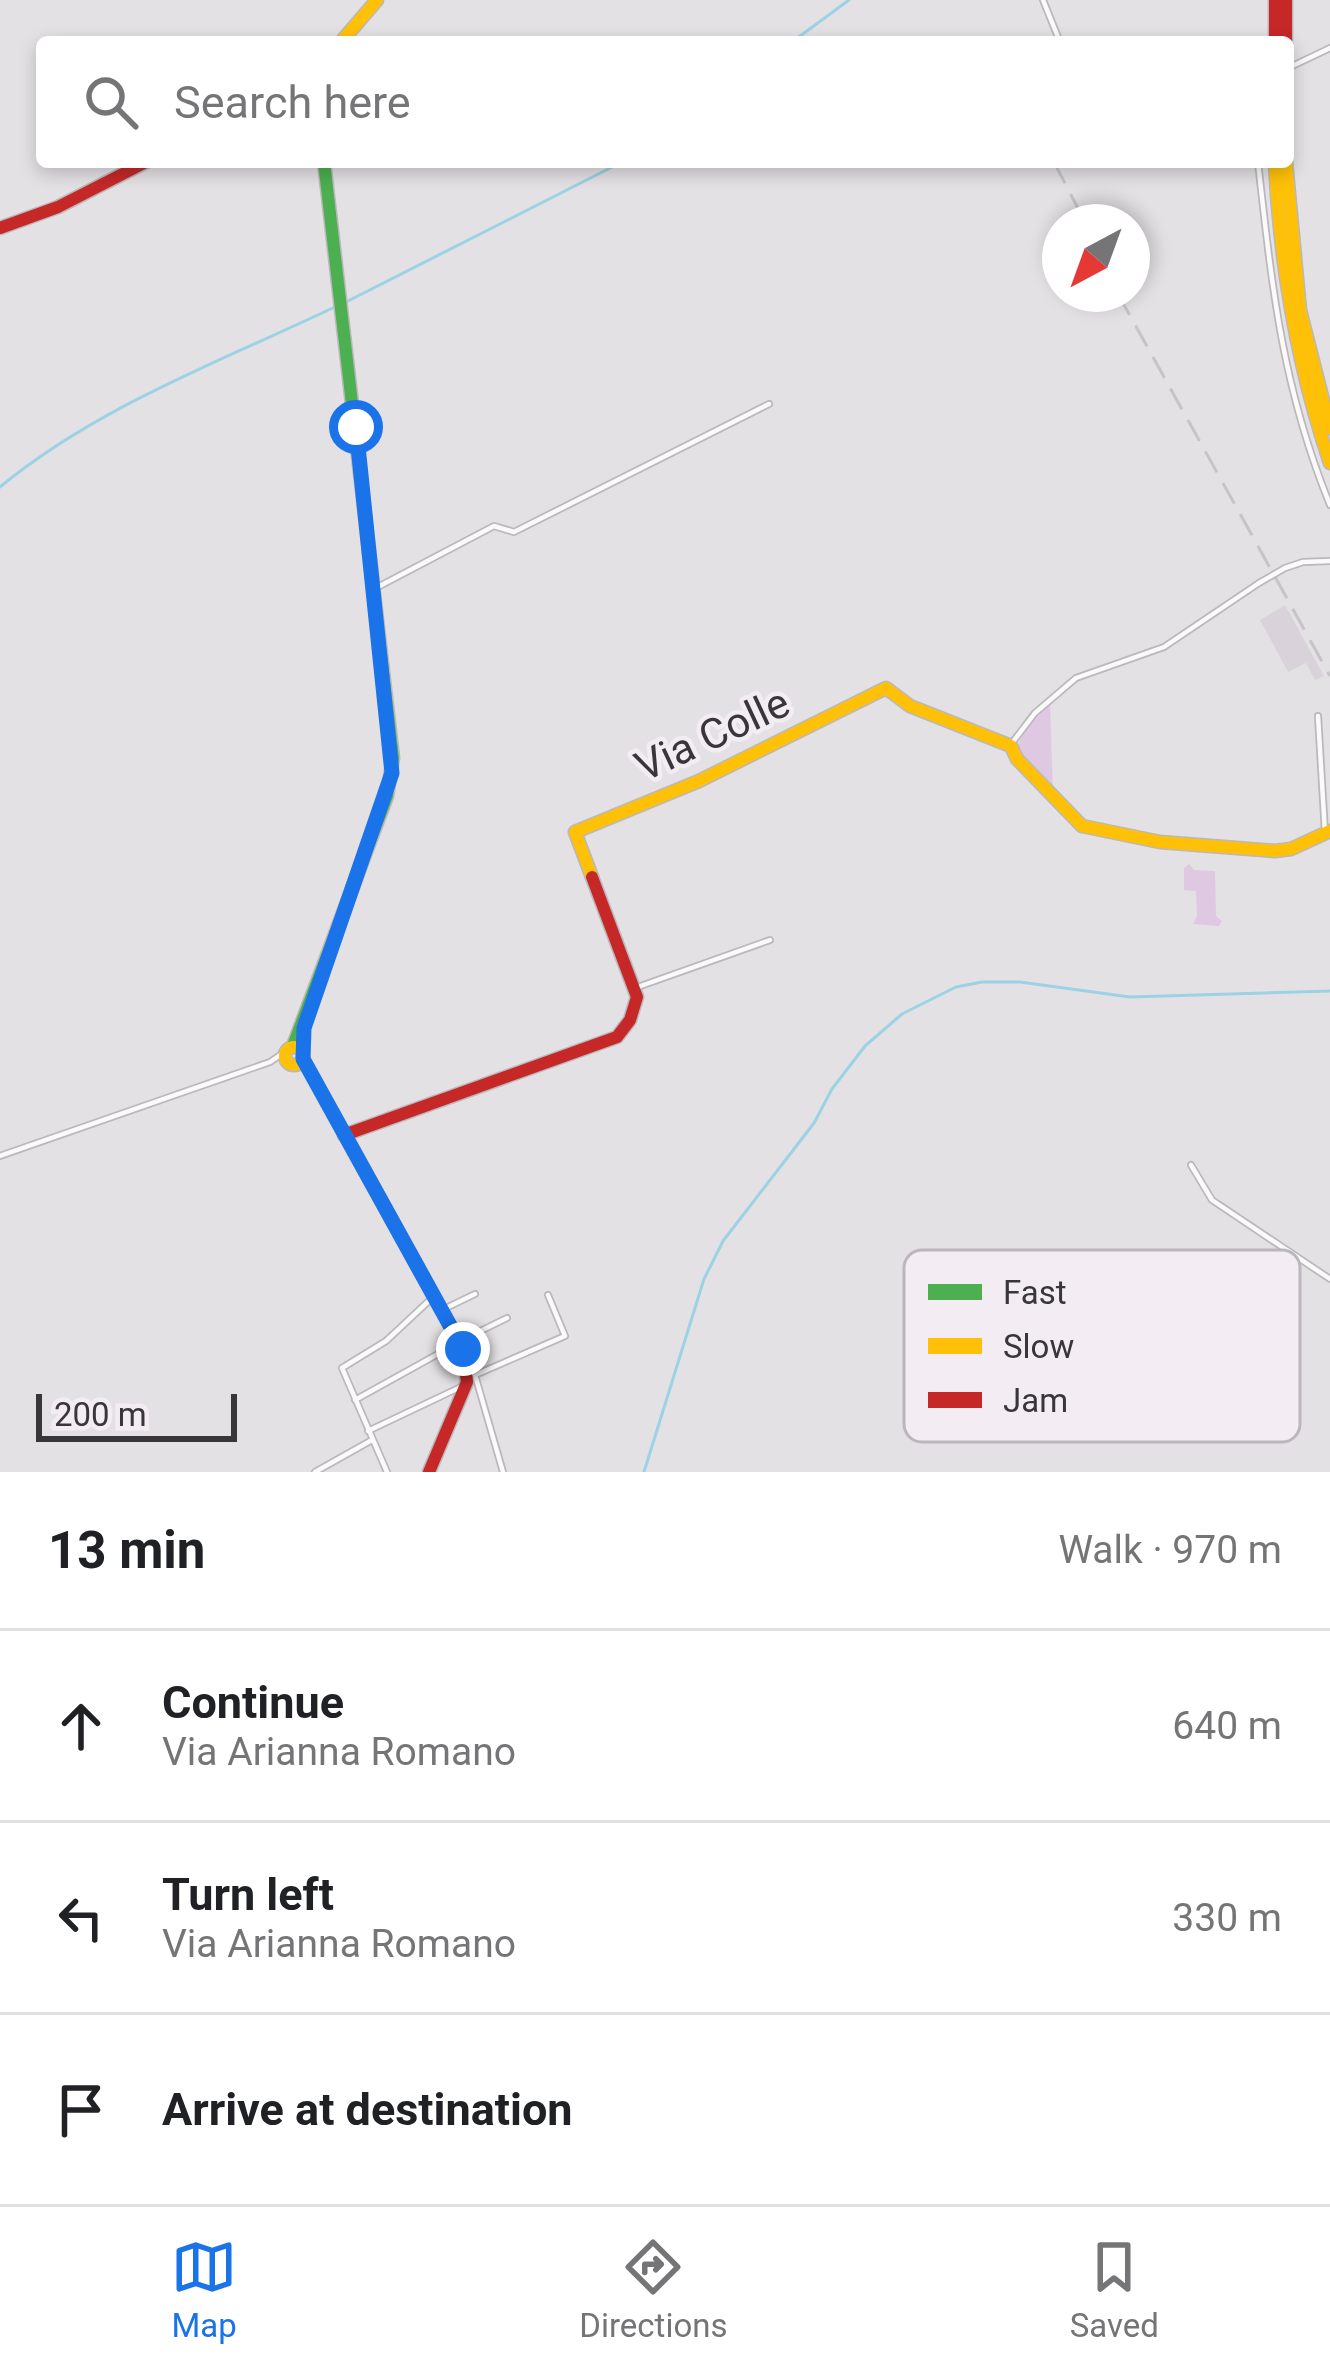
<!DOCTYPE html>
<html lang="en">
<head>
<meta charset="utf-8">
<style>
  body { margin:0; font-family:Roboto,sans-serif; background:#f2f2f2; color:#202124 }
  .compass { position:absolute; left:1042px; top:204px; width:108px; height:108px; border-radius:50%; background:#fff; box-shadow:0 6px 18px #0003; rotate:221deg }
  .scale { position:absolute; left:36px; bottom:30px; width:201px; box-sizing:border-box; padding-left:12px; border:6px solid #383638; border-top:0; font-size:33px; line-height:42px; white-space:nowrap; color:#383638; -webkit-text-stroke:9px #f3edf3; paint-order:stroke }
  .stop { position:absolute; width:36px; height:36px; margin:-27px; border:9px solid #1a73e8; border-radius:50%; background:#fff }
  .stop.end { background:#1a73e8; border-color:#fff; box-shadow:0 3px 12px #0008 }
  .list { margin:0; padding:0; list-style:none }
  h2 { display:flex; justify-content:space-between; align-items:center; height:156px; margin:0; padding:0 48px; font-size:51px }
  h2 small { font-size:39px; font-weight:400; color:#757577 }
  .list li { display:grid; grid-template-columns:78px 1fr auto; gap:36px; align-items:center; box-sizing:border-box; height:192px; padding:0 48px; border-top:3px solid #e0e0e0 }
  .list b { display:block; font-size:45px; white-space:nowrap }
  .list p { margin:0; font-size:39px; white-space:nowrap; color:#757577 }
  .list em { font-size:39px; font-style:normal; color:#757577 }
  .icon { flex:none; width:66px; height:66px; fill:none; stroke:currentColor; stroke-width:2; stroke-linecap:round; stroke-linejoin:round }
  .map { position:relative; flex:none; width:1330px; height:1472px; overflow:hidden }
  .search { position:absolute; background:#fff; box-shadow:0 6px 18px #0003; left:36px; right:36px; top:36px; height:132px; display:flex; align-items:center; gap:30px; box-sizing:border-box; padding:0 42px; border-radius:12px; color:#757577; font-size:45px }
  .sheet { height:732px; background:#fff }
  nav { display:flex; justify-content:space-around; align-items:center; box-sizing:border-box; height:168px; border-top:3px solid #e0e0e0; background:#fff; font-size:33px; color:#757577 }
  nav a { display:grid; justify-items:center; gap:6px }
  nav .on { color:#1a73e8 }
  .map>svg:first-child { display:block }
  .built { fill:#d9d2da }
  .green { fill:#dfc8e2 }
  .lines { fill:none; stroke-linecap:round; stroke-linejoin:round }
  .stream { stroke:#9bd2e4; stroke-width:3 }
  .street-casing { stroke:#bbb8bb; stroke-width:8 }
  .fast-casing { stroke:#bbb8bb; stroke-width:15 }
  .slow-casing { stroke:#bbb8bb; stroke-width:15 }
  .jam-casing { stroke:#bbb8bb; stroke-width:15 }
  .street { stroke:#fbfafb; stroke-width:4.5 }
  .fast { stroke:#4caf50; stroke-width:12 }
  .slow { stroke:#ffc107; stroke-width:12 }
  .jam { stroke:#c62828; stroke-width:12 }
  .rail { stroke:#c5c4c6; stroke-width:3; stroke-dasharray:24 12; stroke-linecap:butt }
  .street-bridge-casing { stroke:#bbb8bb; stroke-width:8; stroke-linecap:butt }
  .street-bridge { stroke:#fbfafb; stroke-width:4.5 }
  .route { stroke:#1a73e8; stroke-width:15 }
  .labels { text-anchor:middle; stroke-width:9; stroke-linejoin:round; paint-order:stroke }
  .street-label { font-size:42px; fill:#383638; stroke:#f3edf3 }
  .key { fill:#f3edf3; stroke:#bbb6bb; stroke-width:3 }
  .key-label { font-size:33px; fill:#383638 }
</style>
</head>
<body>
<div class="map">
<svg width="1330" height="1472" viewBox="0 0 1330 1472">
  <rect width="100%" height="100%" fill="#e4e1e5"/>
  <path class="built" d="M1285,605L1324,676L1315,680L1306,663L1288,672L1260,620Z"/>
  <path class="green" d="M1050,704L1053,792L1016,749L1025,730Z
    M1189,864L1194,870L1215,871L1216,916L1222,921L1219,926L1193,924L1197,916L1196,891L1184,890V868Z"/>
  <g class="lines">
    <path class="stream" d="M792,42L849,0
      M346,302L622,162
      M0,487C98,406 224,360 337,306
      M644,1472L704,1279L723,1241L814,1123L832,1089L865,1046L902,1014L956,987L982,982H1020L1130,997L1330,991"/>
    <g class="street-casing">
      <path id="street" d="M1043,0L1060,42
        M1288,68L1330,48
        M1258,162C1272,287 1282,387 1330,505
        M1285,568L1303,562L1330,561
        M374,589L494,526L514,532L769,404
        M1318,716L1325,833
        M1012,743L1035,713L1076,678L1164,647L1259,583
        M635,988L770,940
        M0,1156L270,1062L286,1051
        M1191,1165L1212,1200L1330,1279
        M444,1309L475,1294
        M460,1341L507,1318
        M467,1367L475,1375L503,1472
        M475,1375L565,1336L548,1295
        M355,1400L447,1349
        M368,1431L465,1385
        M315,1472L372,1440
        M387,1472L342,1368L386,1341L432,1298"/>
    </g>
    <g class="fast-casing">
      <path id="fast" d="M293,1046L387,796L393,758L324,162"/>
    </g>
    <g class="slow-casing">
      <path id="slow" d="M341,42L377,0
        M1275,162C1280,266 1297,365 1330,463
        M1286,162L1300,310L1330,428
        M592,877L575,832L699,781L886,688L910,706L1011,746L1017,759L1082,826L1160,842L1275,851L1291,849L1330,831
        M285 1056a9 9 0 1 1 18 0a9 9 0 1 1-18 0Z"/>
    </g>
    <g class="jam-casing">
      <path id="jam" d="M1275,0V42
        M1286,0V42
        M0,228L58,207L146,162
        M303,1059L463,1349L467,1382L429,1472
        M344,1135L617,1037L630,1020L637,997L592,877"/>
    </g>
    <use href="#street" class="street"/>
    <use href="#fast" class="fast"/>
    <use href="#slow" class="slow"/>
    <use href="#jam" class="jam"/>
    <path class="rail" d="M1054,162L1085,222
      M1118,294L1330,676"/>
    <g class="street-bridge-casing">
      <path id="street-bridge" d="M1259,583L1285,568"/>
    </g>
    <use href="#street-bridge" class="street-bridge"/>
  </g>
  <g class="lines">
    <path class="route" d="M356,427L392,773L304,1028L303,1059L463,1349"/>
  </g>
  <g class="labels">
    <g class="street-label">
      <text transform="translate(712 734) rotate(-25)" y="15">Via Colle</text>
    </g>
  </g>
  <rect x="904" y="1250" width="396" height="192" rx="18" class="key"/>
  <rect x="928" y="1284" width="54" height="16" fill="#4caf50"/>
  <rect x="928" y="1338" width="54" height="16" fill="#ffc107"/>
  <rect x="928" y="1392" width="54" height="16" fill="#c62828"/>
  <g class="key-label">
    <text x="1003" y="1304">Fast</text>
    <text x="1003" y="1358">Slow</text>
    <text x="1003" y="1412">Jam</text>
  </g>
</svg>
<svg class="compass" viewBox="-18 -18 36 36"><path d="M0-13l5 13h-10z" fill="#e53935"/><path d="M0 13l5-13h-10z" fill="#757577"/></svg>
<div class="scale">200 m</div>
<div class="stop" style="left:356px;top:427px"></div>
<div class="stop end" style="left:463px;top:1349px"></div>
<div class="search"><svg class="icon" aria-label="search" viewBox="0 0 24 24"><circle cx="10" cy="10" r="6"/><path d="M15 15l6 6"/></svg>Search here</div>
</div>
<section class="sheet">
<h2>13 min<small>Walk · 970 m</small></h2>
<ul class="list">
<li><svg class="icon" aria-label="ahead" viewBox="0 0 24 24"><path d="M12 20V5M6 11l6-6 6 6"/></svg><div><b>Continue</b><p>Via Arianna Romano</p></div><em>640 m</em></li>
<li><svg class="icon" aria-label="left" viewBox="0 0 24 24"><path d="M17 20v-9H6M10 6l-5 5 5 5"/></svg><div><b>Turn left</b><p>Via Arianna Romano</p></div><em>330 m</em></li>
<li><svg class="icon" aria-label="arrive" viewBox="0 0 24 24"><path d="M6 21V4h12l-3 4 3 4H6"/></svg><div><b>Arrive at destination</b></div></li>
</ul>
</section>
<nav>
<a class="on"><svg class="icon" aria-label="map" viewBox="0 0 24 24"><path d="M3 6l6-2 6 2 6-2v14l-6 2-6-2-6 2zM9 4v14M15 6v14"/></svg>Map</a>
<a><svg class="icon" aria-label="directions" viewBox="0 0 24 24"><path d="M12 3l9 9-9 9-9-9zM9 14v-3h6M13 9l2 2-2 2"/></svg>Directions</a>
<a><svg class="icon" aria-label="saved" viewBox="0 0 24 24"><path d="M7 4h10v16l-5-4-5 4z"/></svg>Saved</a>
</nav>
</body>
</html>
